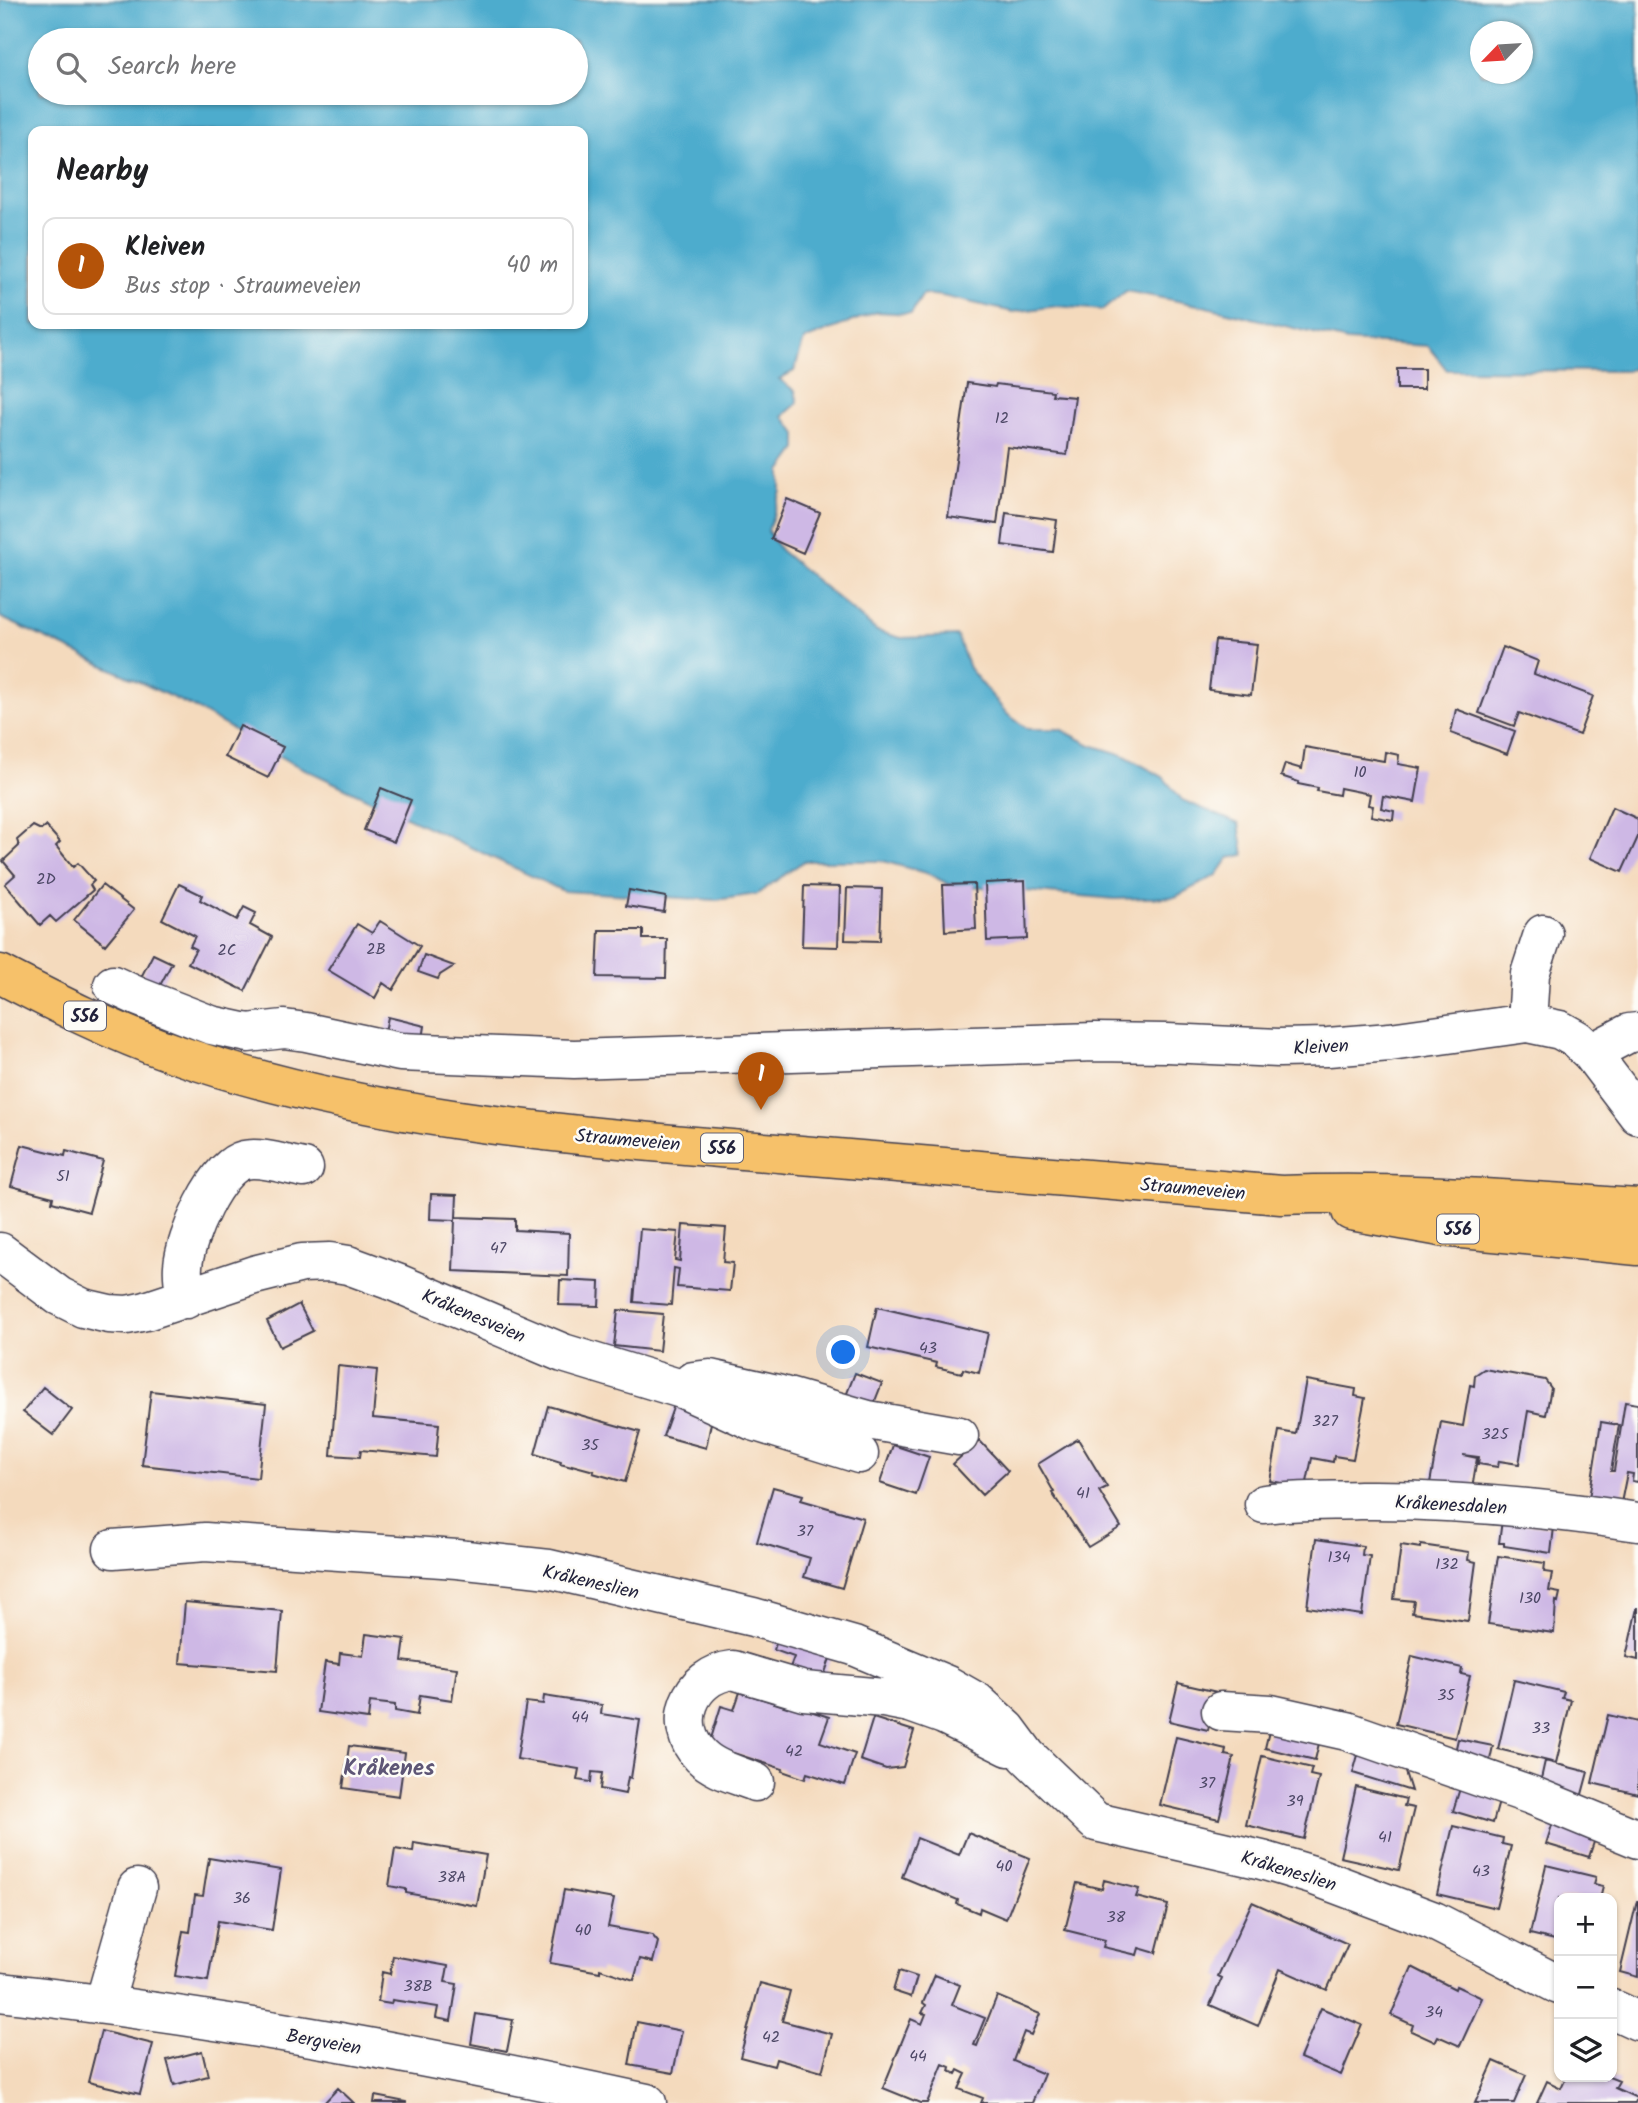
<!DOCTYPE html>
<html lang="en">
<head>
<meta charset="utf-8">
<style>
  body { margin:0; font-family:Kalam,sans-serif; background:#f2f2f2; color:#202124 }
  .controls { position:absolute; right:21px; bottom:21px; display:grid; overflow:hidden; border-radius:14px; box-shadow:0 2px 5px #0004 }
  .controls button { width:63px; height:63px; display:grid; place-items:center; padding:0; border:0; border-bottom:2px solid #e0e0e0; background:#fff; color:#202124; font:35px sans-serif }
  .compass { position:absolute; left:1470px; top:21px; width:63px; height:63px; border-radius:50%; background:#fff; box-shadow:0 2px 5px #0004; rotate:245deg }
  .you { position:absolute; left:844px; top:1353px; width:24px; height:24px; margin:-18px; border:5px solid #fff; border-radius:50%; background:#1a73e8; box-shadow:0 0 0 10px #1a73e833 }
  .badge { display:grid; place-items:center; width:46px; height:46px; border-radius:50%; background:#b45309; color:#fff; font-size:23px; font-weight:700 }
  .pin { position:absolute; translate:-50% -58px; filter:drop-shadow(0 2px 4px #0008) }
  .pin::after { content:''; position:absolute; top:37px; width:24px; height:21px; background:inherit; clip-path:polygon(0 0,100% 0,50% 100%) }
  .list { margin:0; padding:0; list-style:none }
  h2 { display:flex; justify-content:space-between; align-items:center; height:91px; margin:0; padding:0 28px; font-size:30px }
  h2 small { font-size:23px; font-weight:400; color:#757577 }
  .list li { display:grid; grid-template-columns:46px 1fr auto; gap:21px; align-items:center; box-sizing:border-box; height:98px; margin:0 14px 14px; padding:0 14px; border:2px solid #e0e0e0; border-radius:14px }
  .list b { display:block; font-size:26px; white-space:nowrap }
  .list p { margin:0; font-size:23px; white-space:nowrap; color:#757577 }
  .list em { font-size:23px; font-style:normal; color:#757577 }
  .icon { flex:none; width:38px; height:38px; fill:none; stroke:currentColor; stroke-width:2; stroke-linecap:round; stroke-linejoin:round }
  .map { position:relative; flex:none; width:1638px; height:2103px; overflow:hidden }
  .search { position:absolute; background:#fff; box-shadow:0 2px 5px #0004; left:28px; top:28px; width:560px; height:77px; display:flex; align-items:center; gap:18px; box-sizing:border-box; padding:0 24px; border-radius:38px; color:#757577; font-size:26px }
  .panel { position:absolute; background:#fff; box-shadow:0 2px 5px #0004; left:28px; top:126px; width:560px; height:203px; border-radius:14px }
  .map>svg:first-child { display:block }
  .water { fill:#4eaccd; stroke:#386784; stroke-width:2; fill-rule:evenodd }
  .building { fill:#ceb8e5 }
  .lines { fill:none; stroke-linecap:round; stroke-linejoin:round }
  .minor-casing { stroke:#423e4e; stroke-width:41 }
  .major-casing { stroke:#423e4e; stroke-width:41 }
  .minor { stroke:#fff; stroke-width:38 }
  .major { stroke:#f6c16b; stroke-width:38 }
  .labels { text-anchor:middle; stroke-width:5; stroke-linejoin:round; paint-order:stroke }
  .number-label { font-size:16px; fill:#4d4866 }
  .shield { fill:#fdfcf7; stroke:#646373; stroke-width:2 }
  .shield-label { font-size:18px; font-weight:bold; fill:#22223b }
  .street-label { font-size:19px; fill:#22223b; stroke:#fdfcf7 }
  .quarter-label { font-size:23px; font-weight:bold; fill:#5e5676; stroke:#fdfcf7 }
</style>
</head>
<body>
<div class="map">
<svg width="1638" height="2103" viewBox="0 0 1638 2103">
  <rect width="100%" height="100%" fill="#fdfcf7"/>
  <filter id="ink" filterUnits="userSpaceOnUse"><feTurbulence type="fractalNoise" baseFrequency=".0143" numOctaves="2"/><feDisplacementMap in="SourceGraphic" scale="14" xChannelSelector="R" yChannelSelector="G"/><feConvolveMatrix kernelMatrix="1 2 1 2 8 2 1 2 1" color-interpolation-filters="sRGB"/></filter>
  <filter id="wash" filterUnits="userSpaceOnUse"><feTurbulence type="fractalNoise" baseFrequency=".00686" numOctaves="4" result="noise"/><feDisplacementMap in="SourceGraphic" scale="28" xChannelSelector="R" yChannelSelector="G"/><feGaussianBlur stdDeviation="1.57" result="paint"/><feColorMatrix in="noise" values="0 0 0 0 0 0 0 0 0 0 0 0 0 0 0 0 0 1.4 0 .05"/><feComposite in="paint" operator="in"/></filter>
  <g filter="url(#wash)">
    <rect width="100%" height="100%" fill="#f4dabd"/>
    <path class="water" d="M0,0H1638V367L1626,371L1447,370L1428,346L1347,341L1203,306L1126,291L1103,310L1057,306L1013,312L942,296L923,294L911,314L876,312L804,340L794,371L779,379L795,391L798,403L783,416L797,434V449L781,471V491L768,531L780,550L877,631L901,638L957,636L969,668L1007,714L1028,729H1060L1091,745L1123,755L1163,777L1182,800L1239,824L1244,855L1229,858L1217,875L1175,897L1115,899L948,884L929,874L883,861H804L757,894L716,900L563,891L288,761L191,706L0,617ZM1480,32H1522V74H1480ZM40,40H576V93H40ZM33,131H583V324H33Z"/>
    <g id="blocks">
      <path class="building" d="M1397,369H1424V389H1397Z
        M967,383L995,387L996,384L1053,391L1052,395L1075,397L1067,455L1007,447L997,524L948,517Z
        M787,499L820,513L803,553L771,539Z
        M1006,513L1057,520L1053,552L1002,545Z
        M1215,640L1257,644L1251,695L1209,690Z
        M1503,647L1538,661L1534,674L1593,696L1579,735L1519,713L1514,726L1479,713Z
        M1456,709L1515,731L1507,754L1451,733Z
        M240,726L283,747L268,778L225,757Z
        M1305,747L1384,761L1385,752L1399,755L1398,764L1421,768L1415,802L1383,796L1381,808L1394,811L1393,820L1371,816L1373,806L1368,805L1370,794L1340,788L1339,795L1317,791L1318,788L1298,784L1299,782L1281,776L1285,764L1302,769Z
        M381,788L411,800L394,842L364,830Z
        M1612,807L1638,819V837L1622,872L1590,858Z
        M33,826L41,830L46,826L60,842L56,846L73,867L78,863L94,881L90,885L93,890L56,922L50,916L40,925L5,884L15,875L3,861L19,846L17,840Z
        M1025,881L1027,939L987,941L985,883Z
        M179,884L202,895L200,900L237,920L244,907L256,913L250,925L272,937L245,991L188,963L196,949L190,946L195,936L162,919Z
        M974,884L976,929L945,931L943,885Z
        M102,885L134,910L105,945L74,920Z
        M804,886L840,887L838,947L802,946Z
        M847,888L882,889L880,941L845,940Z
        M629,890L666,897L664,912L626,906Z
        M380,921L420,946L393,990L383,983L375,998L328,970L357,924L372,933Z
        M599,930H643V939H667L666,978L597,977Z
        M153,954L172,963L157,991L139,981Z
        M424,955L454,966L440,975L438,979L418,972Z
        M388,1017L425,1026L422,1045L384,1037Z
        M22,1145L65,1156L66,1151L103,1161L89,1212L52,1202L53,1197L11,1186Z
        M431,1194L457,1195L456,1217L515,1219V1230L569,1233L568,1276L453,1271L455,1220L430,1219Z
        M683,1225L726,1228L723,1262L733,1263L730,1291L677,1287L679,1269L674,1268L671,1305L634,1302L640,1229L678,1232L675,1260L680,1261Z
        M560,1280L600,1282L599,1306L559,1305Z
        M299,1304L313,1331L280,1347L267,1321Z
        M877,1307L988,1333L979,1373L963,1369L962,1373L936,1367L937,1363L868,1347Z
        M618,1310L663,1314L659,1351L614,1346Z
        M338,1366L377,1370L373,1418L439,1424L436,1457L361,1450L360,1457L331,1455Z
        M1484,1369L1545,1380L1551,1388L1546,1415L1528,1411L1519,1464L1499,1461L1498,1467L1478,1464L1479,1457L1463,1455L1477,1458L1472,1489L1430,1483L1441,1422L1463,1426L1470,1385L1474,1386L1475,1375Z
        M855,1373L882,1383L871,1411L844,1401Z
        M1306,1380L1356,1389L1355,1396L1365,1398L1353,1459L1334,1456L1333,1462L1312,1458L1306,1487L1270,1481L1279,1431L1296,1434Z
        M43,1387L72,1410L53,1435L23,1412Z
        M151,1391L266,1404L258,1478L142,1465Z
        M1625,1402L1638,1404V1482L1632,1481L1633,1474L1627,1473L1621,1503L1589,1498L1601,1422L1619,1425L1611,1471H1614Z
        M674,1405L712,1418L706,1448L663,1436Z
        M548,1406L640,1432L625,1482L593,1473L594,1471L572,1465V1467L560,1464L561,1462L535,1454Z
        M1078,1439L1107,1487L1099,1491L1121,1527L1088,1547L1052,1493L1054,1492L1038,1464Z
        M979,1440L1008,1471L982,1495L953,1464Z
        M893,1445L929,1457L916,1495L880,1483Z
        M773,1487L803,1495L801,1500L863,1518L842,1588L804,1577L810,1558L757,1542Z
        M1502,1520L1554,1527L1551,1553L1504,1546V1543H1499Z
        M1316,1539L1363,1546L1362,1555L1370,1556L1362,1615L1307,1607Z
        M1401,1545L1421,1548V1545L1469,1552L1468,1560L1476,1562L1468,1621L1412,1613L1414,1601L1394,1599Z
        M1498,1556L1545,1563L1544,1572L1552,1573L1549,1591L1560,1593L1558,1602L1556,1601L1554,1633L1488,1624Z
        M185,1602L282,1611L277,1671L180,1663Z
        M1637,1608H1638V1660L1626,1657Z
        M366,1634L405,1639L402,1661L457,1668L452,1700L420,1695L417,1715L395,1711V1705L370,1702L368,1719L318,1712L325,1662L339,1664L340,1653L363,1656Z
        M779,1634L833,1650L821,1684L788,1673L794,1657L774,1650Z
        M1412,1656L1462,1668L1461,1674L1470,1676L1455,1738L1396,1724Z
        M1514,1680L1564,1692L1562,1698L1571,1700L1556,1763L1498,1749Z
        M1178,1683L1217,1692L1208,1730L1169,1721Z
        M740,1692L787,1707L788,1704L829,1717L820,1742L855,1754L845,1785L807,1773L805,1779L782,1771L783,1769L709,1745L721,1706L734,1710Z
        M544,1696L602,1705L601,1714L640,1720L631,1778L628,1777L625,1794L600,1789L602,1773L592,1772L591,1782L577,1780L579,1769L517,1759L526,1702L543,1704Z
        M1608,1715L1638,1722V1794L1592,1783Z
        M873,1718L914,1731L903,1767L886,1769L860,1760Z
        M1271,1723L1321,1735L1315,1760L1265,1748Z
        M1176,1737L1226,1749L1225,1755L1234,1757L1219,1819L1160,1805Z
        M1458,1739L1493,1746L1488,1769L1453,1761Z
        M349,1746L405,1753L399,1796L343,1788Z
        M1358,1755L1404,1769L1411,1791L1353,1773Z
        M1262,1756L1312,1768L1310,1775L1319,1777L1304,1839L1246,1825Z
        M1545,1761L1588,1772L1581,1798L1539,1788Z
        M1461,1785L1500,1798L1493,1823L1453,1811Z
        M1356,1787L1406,1799L1404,1806L1414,1808L1399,1870L1340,1857Z
        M1554,1819L1597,1833L1589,1857L1546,1844Z
        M1453,1826L1503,1838L1502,1844L1511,1846L1496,1908L1437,1894Z
        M968,1833L1030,1858L1006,1919L980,1908L979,1913L957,1904L958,1900L902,1877L917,1838L959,1855Z
        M414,1843L486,1855L477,1906L406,1893V1889L389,1886L395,1849L413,1852Z
        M209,1858L281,1870L272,1930L218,1921L208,1981L175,1976L183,1931L190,1932L195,1895L203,1896Z
        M1546,1865L1596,1877L1594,1884L1603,1886L1600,1898H1559V1941L1530,1934Z
        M1104,1880L1139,1889L1136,1897L1168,1905L1156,1953L1139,1948L1137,1955L1103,1947L1105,1940L1065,1930L1077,1883L1102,1889Z
        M564,1890L614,1899L608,1927L652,1935L658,1942L653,1962L640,1959L634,1980L600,1969V1972L550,1963Z
        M1637,1901H1638V1977L1620,1972Z
        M1252,1902L1348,1944L1327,1990L1280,1969L1258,2026L1210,2005L1222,1978L1218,1976Z
        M393,1956L448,1966L445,1982L457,1984L451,2021L436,2018L438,2007L392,2000L391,2004L378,2002L382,1972L390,1974Z
        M1412,1967L1455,1989L1456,1986L1482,1998L1460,2046L1438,2036L1435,2042L1411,2031L1413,2025L1391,2015Z
        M899,1971L917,1977L911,1997L893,1991Z
        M935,1975L960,1985L952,2005L985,2018L974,2045L977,2046L997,1996L1040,2014L1031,2035L1024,2032L1013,2061L1044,2074L1032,2103H981L983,2098L959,2089L966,2074L958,2070L956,2074L949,2071L950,2067L943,2064L927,2103H920L883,2088L911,2019L922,2024L926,2014L922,2013L926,2005L923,2003Z
        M760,1983L790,1991L782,2021L832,2034L822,2072L776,2059L774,2066L740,2057Z
        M1321,2008L1362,2025L1341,2075L1300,2058Z
        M476,2014L513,2020L507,2051L471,2044Z
        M637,2022L682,2031L673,2073L629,2065Z
        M101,2031L153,2044L140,2094L88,2082Z
        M202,2051L208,2076L174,2085L167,2060Z
        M1494,2061L1526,2075L1514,2103H1475Z
        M1566,2077H1609L1619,2081L1615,2088L1637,2098L1635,2103H1537L1547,2081L1561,2088Z
        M338,2088L354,2103H324Z
        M375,2096L406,2102V2103H374Z"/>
    </g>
  </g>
  <g filter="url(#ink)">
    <use href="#blocks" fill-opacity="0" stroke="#423e4e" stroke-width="2"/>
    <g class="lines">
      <g class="minor-casing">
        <path id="minor" d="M113,985L139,997L211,1025L248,1033L284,1029L306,1032L400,1052L574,1059L1095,1042L1167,1043L1279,1048L1328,1047L1390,1042L1527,1023L1560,1030L1576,1039L1591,1053L1638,1115
          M1527,1023L1530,974L1543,934
          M1591,1053L1629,1033L1638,1032
          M0,1252L59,1296L83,1308L109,1314L127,1315L146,1311L254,1275L302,1263L330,1262L348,1265L397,1283L563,1353L685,1390L753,1421L859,1454
          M186,1299C184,1288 182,1277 183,1266C185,1239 215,1167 244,1160C261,1156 286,1165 304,1168
          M693,1381L710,1379L777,1394L868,1420L959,1436
          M1264,1504C1296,1500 1328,1501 1360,1500C1453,1499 1546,1508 1638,1522
          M113,1549L205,1542L457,1559L549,1569L753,1617L854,1646L947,1685L977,1702L1007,1729L1027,1756L1096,1822L1262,1860L1312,1875L1434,1921L1559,1985
          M1221,1711L1271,1714L1347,1731L1531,1795L1638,1839
          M755,1782C738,1775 715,1770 701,1756C670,1725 689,1675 733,1670L804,1691L884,1698L910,1703L944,1715L1009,1747
          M0,1992C217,2016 433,2057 647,2103
          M104,2004L137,1888
          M1612,2009L1638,2021"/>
      </g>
      <g class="major-casing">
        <path id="major" d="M0,974C56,1003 113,1032 173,1053C371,1122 581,1136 789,1154C953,1168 1117,1182 1281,1195C1400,1190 1519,1200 1638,1208
          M1351,1211L1441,1227L1638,1246"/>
      </g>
      <use href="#minor" class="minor"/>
      <use href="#major" class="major"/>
    </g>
  </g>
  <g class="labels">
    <g class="number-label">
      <text x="1002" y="423">12</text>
      <text x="1360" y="777">10</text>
      <text x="46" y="884">2D</text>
      <text x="376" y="954">2B</text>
      <text x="227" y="955">2C</text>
      <text x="63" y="1181">51</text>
      <text x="498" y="1253">47</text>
      <text x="928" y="1353">43</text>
      <text x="1325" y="1426">327</text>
      <text x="1495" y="1439">325</text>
      <text x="590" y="1450">35</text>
      <text x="1083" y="1498">41</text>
      <text x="805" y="1536">37</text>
      <text x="1339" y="1562">134</text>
      <text x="1447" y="1569">132</text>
      <text x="1530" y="1603">130</text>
      <text x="1446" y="1700">35</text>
      <text x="580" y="1722">44</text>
      <text x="1541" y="1733">33</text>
      <text x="794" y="1756">42</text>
      <text x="1207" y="1788">37</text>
      <text x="1295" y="1806">39</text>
      <text x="1385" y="1842">41</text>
      <text x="1004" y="1871">40</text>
      <text x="1481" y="1876">43</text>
      <text x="452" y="1882">38A</text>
      <text x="242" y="1903">36</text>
      <text x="1116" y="1922">38</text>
      <text x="583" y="1935">40</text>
      <text x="418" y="1991">38B</text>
      <text x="1434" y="2017">34</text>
      <text x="771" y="2042">42</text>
      <text x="918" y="2061">44</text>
    </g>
    <g class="shield">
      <rect x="64" y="1001.5" width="42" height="29" rx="5"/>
      <rect x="701" y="1133.5" width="42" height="29" rx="5"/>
      <rect x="1437" y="1214.5" width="42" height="29" rx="5"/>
    </g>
    <g class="shield-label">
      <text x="85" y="1022">556</text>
      <text x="722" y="1154">556</text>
      <text x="1458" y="1235">556</text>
    </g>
    <g class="street-label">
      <text transform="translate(1321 1046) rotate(-3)" y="7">Kleiven</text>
      <text transform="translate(628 1139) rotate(5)" y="7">Straumeveien</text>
      <text transform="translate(1193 1188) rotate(5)" y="7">Straumeveien</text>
      <text transform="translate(474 1315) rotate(23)" y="7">Kråkenesveien</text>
      <text transform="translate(1451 1504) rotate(3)" y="7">Kråkenesdalen</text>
      <text transform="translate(591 1581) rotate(13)" y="7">Kråkeneslien</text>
      <text transform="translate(1289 1870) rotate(17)" y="7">Kråkeneslien</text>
      <text transform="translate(324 2041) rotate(10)" y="7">Bergveien</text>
    </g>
    <g class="quarter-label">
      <text x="389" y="1775">Kråkenes</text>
    </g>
  </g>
</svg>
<div class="controls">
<button>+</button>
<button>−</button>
<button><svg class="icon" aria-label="layers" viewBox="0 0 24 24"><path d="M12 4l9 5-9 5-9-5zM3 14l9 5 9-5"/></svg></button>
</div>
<svg class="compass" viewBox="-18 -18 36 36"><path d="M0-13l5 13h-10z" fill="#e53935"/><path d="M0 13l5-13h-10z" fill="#757577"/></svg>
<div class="you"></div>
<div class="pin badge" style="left:761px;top:1110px">1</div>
<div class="search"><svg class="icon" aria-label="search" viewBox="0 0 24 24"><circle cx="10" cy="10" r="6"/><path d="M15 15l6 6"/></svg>Search here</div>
<section class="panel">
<h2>Nearby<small></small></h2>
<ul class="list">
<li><span class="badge">1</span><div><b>Kleiven</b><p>Bus stop · Straumeveien</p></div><em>40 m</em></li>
</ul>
</section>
</div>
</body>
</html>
